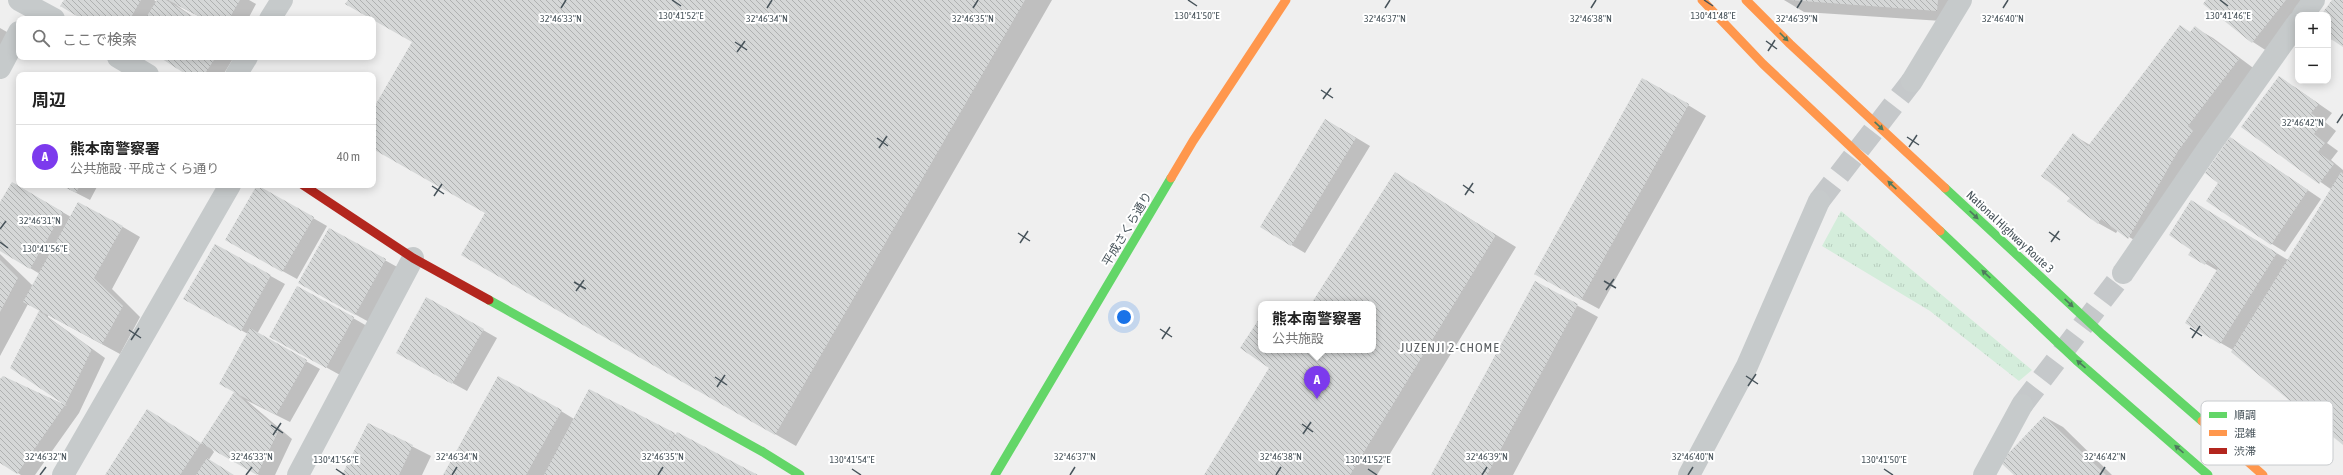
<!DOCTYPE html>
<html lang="ja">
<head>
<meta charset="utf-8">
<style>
  body { margin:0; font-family:"Asap Condensed","Noto Sans JP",sans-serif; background:#f2f2f2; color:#222 }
  .controls { position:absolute; right:12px; top:12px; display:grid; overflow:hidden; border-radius:8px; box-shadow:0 2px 10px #0003 }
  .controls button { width:36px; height:36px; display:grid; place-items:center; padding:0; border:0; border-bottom:1px solid #e0e0e0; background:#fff; color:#222; font:20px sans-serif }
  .you { position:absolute; left:1124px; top:317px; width:14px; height:14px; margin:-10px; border:3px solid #fff; border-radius:50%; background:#1a73e8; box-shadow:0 0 0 6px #1a73e833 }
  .badge { display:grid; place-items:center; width:26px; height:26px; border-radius:50%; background:#7c3aed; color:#fff; font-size:13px; font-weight:700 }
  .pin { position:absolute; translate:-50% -33px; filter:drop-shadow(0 1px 2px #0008) }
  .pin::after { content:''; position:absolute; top:21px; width:14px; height:12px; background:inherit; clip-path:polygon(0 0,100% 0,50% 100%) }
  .popup { position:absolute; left:1258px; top:301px; width:118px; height:52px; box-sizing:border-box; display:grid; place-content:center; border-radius:8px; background:#fff; filter:drop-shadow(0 1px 3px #0005); font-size:13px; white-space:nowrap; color:#767676 }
  .popup b { font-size:15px; color:#222 }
  .popup::after { content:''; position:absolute; left:50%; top:100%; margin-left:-8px; border:8px solid transparent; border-top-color:#fff }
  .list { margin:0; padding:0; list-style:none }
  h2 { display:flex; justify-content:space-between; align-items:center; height:52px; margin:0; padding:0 16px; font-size:17px }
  h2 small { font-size:13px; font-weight:400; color:#767676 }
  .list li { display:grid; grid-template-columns:26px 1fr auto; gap:12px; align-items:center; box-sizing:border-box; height:64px; padding:0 16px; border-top:1px solid #e0e0e0 }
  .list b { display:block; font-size:15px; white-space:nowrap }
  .list p { margin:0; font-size:13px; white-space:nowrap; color:#767676 }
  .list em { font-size:13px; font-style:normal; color:#767676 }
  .icon { flex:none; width:22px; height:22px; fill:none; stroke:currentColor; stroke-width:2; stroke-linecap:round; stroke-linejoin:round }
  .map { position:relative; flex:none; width:2343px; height:475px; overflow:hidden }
  .search { position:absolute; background:#fff; box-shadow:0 2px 10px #0003; left:16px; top:16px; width:360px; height:44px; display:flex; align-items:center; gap:10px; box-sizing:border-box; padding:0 14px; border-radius:8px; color:#767676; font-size:15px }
  .panel { position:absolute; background:#fff; box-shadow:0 2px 10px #0003; left:16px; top:72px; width:360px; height:116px; border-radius:8px }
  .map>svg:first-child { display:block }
  .grass { fill:url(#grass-tufts) }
  .shadow { fill:#0003 }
  .building { fill:url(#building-back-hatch) }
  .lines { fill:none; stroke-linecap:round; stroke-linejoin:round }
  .street-tunnel { stroke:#c5c8ca; stroke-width:22; stroke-dasharray:22 11; stroke-linecap:butt }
  .street { stroke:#c6cacb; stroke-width:22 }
  .fast { stroke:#63d668; stroke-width:9 }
  .slow { stroke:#ff974d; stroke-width:9 }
  .jam { stroke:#b3261e; stroke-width:9 }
  .oneway { fill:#4f7a5e }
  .ticks { fill:none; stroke:#47535a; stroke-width:1.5 }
  .labels { text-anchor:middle; stroke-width:4; stroke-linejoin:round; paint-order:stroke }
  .street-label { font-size:12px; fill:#47535a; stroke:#fff }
  .neighbourhood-label { font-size:13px; letter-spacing:1px; fill:#5b5f62; stroke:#fff }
  .key { fill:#fff; stroke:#c8cbce; stroke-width:1 }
  .key-label { font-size:11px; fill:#47535a }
  .ticks-label { font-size:10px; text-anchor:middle; fill:#47535a; stroke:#fff; stroke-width:4; stroke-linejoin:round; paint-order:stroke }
</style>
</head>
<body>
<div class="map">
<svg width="2343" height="475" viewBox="0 0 2343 475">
  <defs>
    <pattern id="grass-tufts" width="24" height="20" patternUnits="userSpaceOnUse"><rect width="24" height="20" fill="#d4eddb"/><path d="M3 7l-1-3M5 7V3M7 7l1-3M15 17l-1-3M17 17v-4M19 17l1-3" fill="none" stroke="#b7cdbe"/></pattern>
    <pattern id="building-back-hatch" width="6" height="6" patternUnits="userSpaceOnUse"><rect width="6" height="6" fill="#d5d7d7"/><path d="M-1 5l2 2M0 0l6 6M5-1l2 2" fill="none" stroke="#afb1b1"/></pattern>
  </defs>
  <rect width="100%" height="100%" fill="#efefef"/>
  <path class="grass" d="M1841,211L2032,370L2019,381L1930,311L1822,246Z"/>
  <path class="shadow" d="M65,0H154L157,2L158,0H249L256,4L248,19H204L175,4L196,19H84Z
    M349,0H1052L796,446L463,255L486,213L373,148V111L413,42Z
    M1784,0H1959L1957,22L1804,12Z
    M2207,0H2312L2270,53L2253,42L2204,4Z
    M2180,26L2191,33L2195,28L2213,38L2256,70L2147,248L2118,230L2116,233L2098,223L2071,198L2073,135L2090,145Z
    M0,28L19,39L0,73Z
    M161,57H234L223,75H189Z
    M2293,86L2332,113L2325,122L2336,131L2327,143L2338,151L2331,160L2343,170V443L2233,350L2186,323L2218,271L2189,254L2193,250L2191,201L2288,260L2332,190L2242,127Z
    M1688,105L1706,116L1599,309L1553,284Z
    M1340,128L1370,146L1305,253L1261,227Z
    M2244,147L2321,199L2285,252L2272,244Z
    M12,183L71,217L123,227L140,237L112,289L140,317L120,354L48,315V317L105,358L79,413L35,475H21L0,461V381L3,377L67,406L11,367L40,310L28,304L0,356V254L33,286L40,274L0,250V204Z
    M61,185H98L90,200Z
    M1415,185L1516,247L1377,475H1205L1271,367L1242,348L1261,317V350H1373V304H1311Z
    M313,218L327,226L297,279L240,248Z
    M329,229L399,268L369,322L313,291Z
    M215,245L285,284L257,334L320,369L290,422L246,400L292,439L275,475H259L211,448L214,452L208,461L233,475H107L161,419L201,444L235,392L248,334L199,307Z
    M1535,282L1598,317L1513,475H1432Z
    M353,318L367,326L340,375L284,344Z
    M483,330L497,338L467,391L411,360Z
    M589,390L676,435L756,475H444L561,411L574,419Z
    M2045,417L2063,427L2112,475H2015Z
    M368,424L431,456L422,475H344Z"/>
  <path class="building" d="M64,0H141L130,19H82L60,6Z
    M157,0H166L196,19H145Z
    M168,0H240L229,19H204Z
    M348,0H1025L775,435L461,255L485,213L373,149V109L412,42L345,4Z
    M1789,0H1938L1937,11Z
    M2206,0H2286L2252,43L2203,4Z
    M2332,0H2343V47L2328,37V15H2321Z
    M2180,25L2190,32L2195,26L2239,59L2188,126L2193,131L2178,151L2128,239L2101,219L2098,224L2067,201L2070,198L2041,176L2073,133L2088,146Z
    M159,57H216L204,75H187Z
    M2279,76L2319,104L2311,113L2323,122L2314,134L2325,143L2318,152L2334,164L2319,184L2241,127Z
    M1642,78L1689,104L1581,300L1534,274Z
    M1325,119L1356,138L1291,246L1260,227Z
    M2230,137L2308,190L2271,245L2206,201L2218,183L2205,173Z
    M1395,172L1496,235L1350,475H1204L1269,368L1240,348L1261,316V350H1373V304H1311Z
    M2341,172L2343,174V445L2231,352Z
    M12,182L63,212L30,269L0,251V202Z
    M61,185H80L76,193Z
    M257,185L314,217L282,272L225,240Z
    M2191,200L2277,253L2220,344L2185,323L2218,268L2207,260L2205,265L2188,255L2191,250L2169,235Z
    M78,202L123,226L94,278L123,306L102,344L23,302Z
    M329,228L386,259L355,315L298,283Z
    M215,244L271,275L241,331L183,299Z
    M0,260L18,278L0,312Z
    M1535,281L1578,304L1487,475H1431Z
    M297,286L354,317L326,368L269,337Z
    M426,297L484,329L452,384L396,353Z
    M39,311L92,349L65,405L10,368Z
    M250,328L307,360L276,415L219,384Z
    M3,376L65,405L17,474L0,463V379Z
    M498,376L562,410L526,475H443Z
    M589,389L675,433L665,453L677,432L758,475H544Z
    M234,392L279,430L257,475L201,443Z
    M147,409L201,443L180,475H105Z
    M2044,416L2106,475H2014L2000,462Z
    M368,423L413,445L399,475H342Z
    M207,458L234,475H196Z"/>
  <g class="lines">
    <path class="street-tunnel" d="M1819,201L1912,81
      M2022,405L2123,273"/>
    <path class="street" d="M19,0L54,19
      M2303,15L2314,0
      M270,19L282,0
      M118,57L148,75
      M0,68L19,32
      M236,75L247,57
      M1912,81L1961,0
      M2123,273L2207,150L2298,22
      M63,475L230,185
      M298,475L413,258
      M1689,475L1747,366L1819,201
      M1984,475L2022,405"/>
    <path class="fast" d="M1945,188L2102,334L2202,421
      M1940,231L2076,360L2208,475
      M489,300L763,452L800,475
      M995,475L1171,178"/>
    <path class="slow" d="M1702,0L1763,64L1940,231
      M1746,0L1790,44L1945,188
      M1171,178L1193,141L1286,0
      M2202,421L2263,475"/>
    <path class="jam" d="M303,185L413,258L489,300"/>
  </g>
  <defs><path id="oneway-solid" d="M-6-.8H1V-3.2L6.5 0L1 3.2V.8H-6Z"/></defs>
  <g class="oneway">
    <use href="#oneway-solid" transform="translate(1784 37) rotate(45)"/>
    <use href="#oneway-solid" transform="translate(1879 126) rotate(43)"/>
    <use href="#oneway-solid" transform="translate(1892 185) rotate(-137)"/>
    <use href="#oneway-solid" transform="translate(1974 215) rotate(43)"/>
    <use href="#oneway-solid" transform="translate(1986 274) rotate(-137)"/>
    <use href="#oneway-solid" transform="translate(2069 303) rotate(43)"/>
    <use href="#oneway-solid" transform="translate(2081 364) rotate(-139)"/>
    <use href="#oneway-solid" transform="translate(2179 449) rotate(-139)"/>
  </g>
  <path class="ticks" d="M672,0L681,6M1188,0L1197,6M1704,0L1713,6M2220,0L2228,6M561,8L566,0M767,8L772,0M973,8L978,0M1385,8L1390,0M1591,8L1596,0M1797,8L1802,0M2003,8L2008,0M1766,41L1777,49M735,42L747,50M1768,51L1775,40M737,52L745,41M1321,90L1333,98M1323,99L1331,88M2337,123L2343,114M1907,137L1919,145M877,138L888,146M1909,147L1917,135M879,148L887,136M1463,185L1474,193M432,186L444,194M1465,195L1473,183M434,196L442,184M0,229L6,221M2049,232L2060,240M1018,233L1030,241M0,242L8,248M2051,242L2059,231M1020,243L1028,231M1604,281L1616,288M574,282L586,289M1606,290L1614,279M576,291L584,280M2190,328L2202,336M1160,329L1172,337M129,330L141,338M2192,338L2200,326M1162,339L1170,327M131,340L139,328M1746,376L1758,384M715,377L727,385M1748,386L1756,374M717,387L725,375M1302,424L1313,432M271,425L283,433M1303,434L1311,422M273,435L281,423M336,469L345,475M852,469L861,475M1368,469L1377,475M1884,469L1893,475M40,475L46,467M246,475L252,467M452,475L457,467M658,475L663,467M1070,475L1075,467M1276,475L1281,467M1482,475L1487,467M1688,475L1693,467M2100,475L2105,467"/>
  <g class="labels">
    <g class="street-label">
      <text transform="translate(1127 229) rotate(-59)" y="4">平成さくら通り</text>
      <text transform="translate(2010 232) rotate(43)" y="4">National Highway Route 3</text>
    </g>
    <g class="neighbourhood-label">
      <text x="1450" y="352">JUZENJI 2-CHOME</text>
    </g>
  </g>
  <rect x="2201" y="401" width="132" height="64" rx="6" class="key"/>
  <rect x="2209" y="412" width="18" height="6" fill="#63d668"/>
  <rect x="2209" y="430" width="18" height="6" fill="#ff974d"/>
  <rect x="2209" y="448" width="18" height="6" fill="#b3261e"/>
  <g class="key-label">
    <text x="2234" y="419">順調</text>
    <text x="2234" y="437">混雑</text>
    <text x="2234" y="455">渋滞</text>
  </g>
  <g class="ticks-label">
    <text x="681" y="19">130°41'52"E</text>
    <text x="1197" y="19">130°41'50"E</text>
    <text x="1713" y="19">130°41'48"E</text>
    <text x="2228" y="19">130°41'46"E</text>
    <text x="561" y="22">32°46'33"N</text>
    <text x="767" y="22">32°46'34"N</text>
    <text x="973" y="22">32°46'35"N</text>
    <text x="1385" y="22">32°46'37"N</text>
    <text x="1591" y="22">32°46'38"N</text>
    <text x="1797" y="22">32°46'39"N</text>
    <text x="2003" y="22">32°46'40"N</text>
    <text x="2303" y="126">32°46'42"N</text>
    <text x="40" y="224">32°46'31"N</text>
    <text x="45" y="252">130°41'56"E</text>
    <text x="46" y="460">32°46'32"N</text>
    <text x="252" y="460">32°46'33"N</text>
    <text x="457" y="460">32°46'34"N</text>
    <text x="663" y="460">32°46'35"N</text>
    <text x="1075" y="460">32°46'37"N</text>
    <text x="1281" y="460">32°46'38"N</text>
    <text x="1487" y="460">32°46'39"N</text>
    <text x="1693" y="460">32°46'40"N</text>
    <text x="2105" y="460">32°46'42"N</text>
    <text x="336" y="463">130°41'56"E</text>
    <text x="852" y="463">130°41'54"E</text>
    <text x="1368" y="463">130°41'52"E</text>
    <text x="1884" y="463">130°41'50"E</text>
  </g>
</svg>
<div class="controls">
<button>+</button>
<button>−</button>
</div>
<div class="you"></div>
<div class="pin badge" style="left:1317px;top:399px">A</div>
<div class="popup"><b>熊本南警察署</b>公共施設</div>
<div class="search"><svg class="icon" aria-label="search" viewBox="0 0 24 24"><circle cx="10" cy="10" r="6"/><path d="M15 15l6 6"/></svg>ここで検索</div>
<section class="panel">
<h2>周辺<small></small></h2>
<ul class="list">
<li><span class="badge">A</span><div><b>熊本南警察署</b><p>公共施設 · 平成さくら通り</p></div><em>40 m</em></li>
</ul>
</section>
</div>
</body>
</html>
